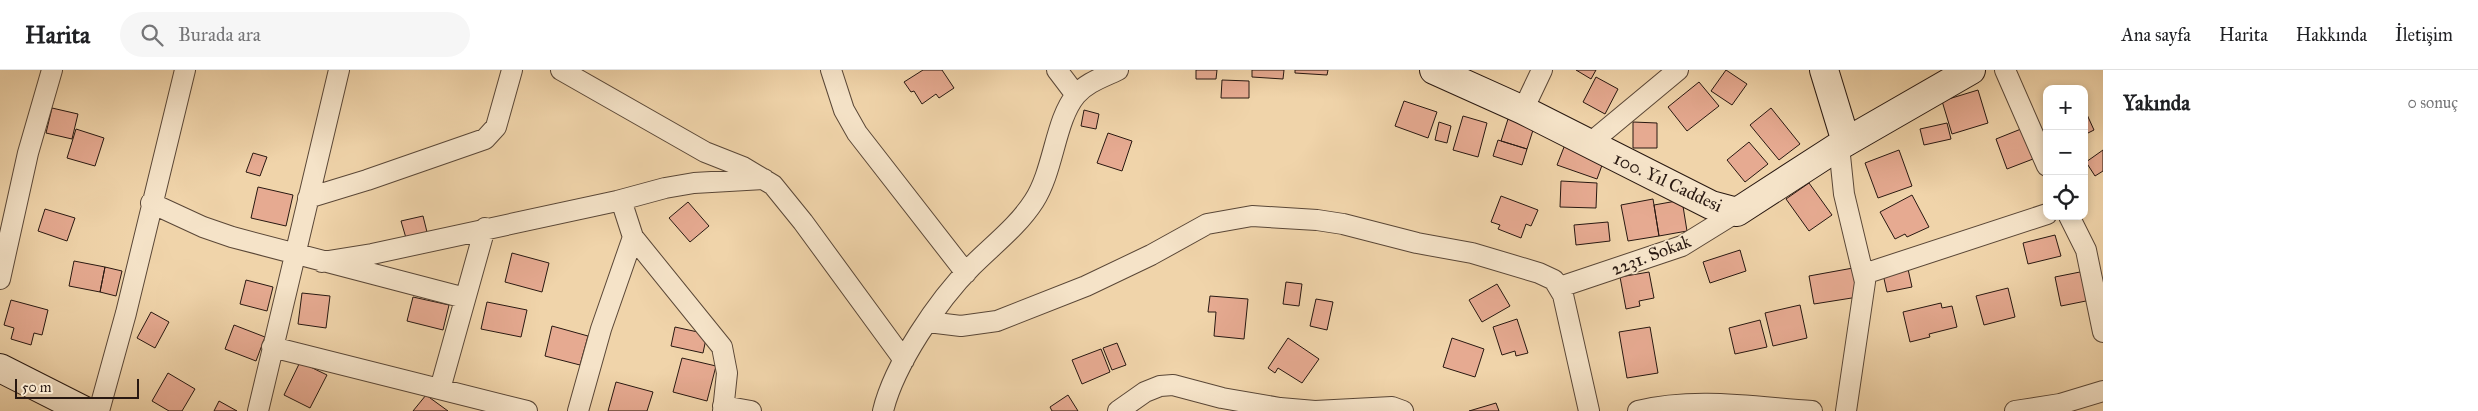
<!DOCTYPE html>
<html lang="tr">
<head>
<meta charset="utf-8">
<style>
  body { margin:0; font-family:"IM FELL Great Primer",serif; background:#f6f6f6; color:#202124 }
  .controls { position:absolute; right:15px; top:15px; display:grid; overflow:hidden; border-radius:10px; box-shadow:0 2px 8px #0003 }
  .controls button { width:45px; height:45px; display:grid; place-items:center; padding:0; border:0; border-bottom:1px solid #e0e0e0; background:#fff; color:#202124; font:25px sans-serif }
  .scale { position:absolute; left:15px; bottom:12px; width:124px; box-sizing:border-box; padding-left:5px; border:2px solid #281811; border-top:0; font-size:14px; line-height:18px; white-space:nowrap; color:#281811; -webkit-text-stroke:4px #f5e3c8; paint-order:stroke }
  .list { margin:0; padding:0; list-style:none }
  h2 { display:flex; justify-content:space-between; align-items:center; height:65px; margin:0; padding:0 20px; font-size:21px }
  h2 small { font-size:16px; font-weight:400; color:#757577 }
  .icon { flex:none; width:28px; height:28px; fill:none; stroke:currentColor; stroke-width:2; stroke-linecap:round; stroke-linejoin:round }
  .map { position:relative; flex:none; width:2103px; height:341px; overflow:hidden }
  header { display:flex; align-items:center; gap:30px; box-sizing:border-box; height:70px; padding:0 25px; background:#fff; border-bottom:1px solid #e0e0e0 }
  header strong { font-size:24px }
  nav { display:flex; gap:28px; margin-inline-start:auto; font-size:18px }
  .search { width:350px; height:45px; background:#f6f6f6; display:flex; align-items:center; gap:12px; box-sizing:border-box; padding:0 18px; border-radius:28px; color:#757577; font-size:19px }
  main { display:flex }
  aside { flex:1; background:#fff }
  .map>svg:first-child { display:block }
  .building { fill:#e6aa91; stroke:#281811 }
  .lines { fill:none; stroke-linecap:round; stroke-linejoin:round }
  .street-casing { stroke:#5a4737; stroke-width:22 }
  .secondary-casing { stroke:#281811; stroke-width:30 }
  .street { stroke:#f5e3c8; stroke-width:20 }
  .secondary { stroke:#f5e3c8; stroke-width:28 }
  .labels { text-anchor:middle; stroke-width:4; stroke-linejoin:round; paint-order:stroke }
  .street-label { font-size:18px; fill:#281811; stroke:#f5e3c8 }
</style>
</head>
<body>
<header>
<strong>Harita</strong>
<div class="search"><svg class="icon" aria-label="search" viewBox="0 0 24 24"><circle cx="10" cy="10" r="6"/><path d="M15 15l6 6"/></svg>Burada ara</div>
<nav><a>Ana sayfa</a><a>Harita</a><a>Hakkında</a><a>İletişim</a></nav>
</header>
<main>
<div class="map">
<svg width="2103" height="341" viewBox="0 0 2103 341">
  <rect width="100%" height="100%" fill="#f0d4aa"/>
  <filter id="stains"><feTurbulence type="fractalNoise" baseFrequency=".004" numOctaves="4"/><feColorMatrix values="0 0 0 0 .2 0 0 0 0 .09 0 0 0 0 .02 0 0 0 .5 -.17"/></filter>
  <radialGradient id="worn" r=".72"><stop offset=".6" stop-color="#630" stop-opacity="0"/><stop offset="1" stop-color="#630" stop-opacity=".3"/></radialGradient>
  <path class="building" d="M923,0H942L954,18L939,28L936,24L922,34L914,21L911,22L904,12Z
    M1196,0H1217L1216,9H1196Z
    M1252,0H1284L1283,9L1252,7Z
    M1295,0H1328L1327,5L1295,3Z
    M1576,0H1596L1591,9Z
    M1726,0L1747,14L1732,35L1711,21Z
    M1596,7L1618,19L1605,44L1583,32Z
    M1222,10L1249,11V28H1221Z
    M1699,12L1719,36L1687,61L1668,37Z
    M1978,20L1988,53L1952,64L1942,31Z
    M1404,31L1437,42L1428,68L1395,56Z
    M52,38L78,44L72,69L46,63Z
    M1771,38L1800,74L1779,90L1750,55Z
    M2084,38L2094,60L2084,65Z
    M1084,40L1099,44L1096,59L1081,56Z
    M1463,46L1487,53L1478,87L1453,80Z
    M1508,49L1534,57L1527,79L1501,71Z
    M1439,52L1451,56L1447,73L1435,70Z
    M1633,52L1657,53V78H1633Z
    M1947,53L1951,69L1924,75L1920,59Z
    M76,59L104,68L95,96L67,88Z
    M2021,59L2033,89L2007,99L1996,69Z
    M1108,63L1132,71L1122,101L1097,93Z
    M1498,70L1527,79L1522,95L1493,86Z
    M1566,72L1605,87L1597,109L1557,95Z
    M1749,72L1768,94L1745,112L1727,90Z
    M1899,80L1912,116L1878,128L1865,93Z
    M2103,80V101L2095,106L2086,92Z
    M253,83L267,87L260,106L246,102Z
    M1561,111L1597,113L1596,138L1560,137Z
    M1809,113L1832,145L1809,161L1786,129Z
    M258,117L293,125L286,156L251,148Z
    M1912,125L1929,157L1907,167L1905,164L1895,169L1880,142Z
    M1501,126L1538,140L1531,156L1526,154L1521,168L1498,159L1500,155L1491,152Z
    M1653,129L1659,166L1628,171L1621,135Z
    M1682,130L1687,161L1659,166L1654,135Z
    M688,132L709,156L690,172L669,148Z
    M45,139L75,148L67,171L38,161Z
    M423,146L427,162L406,168L401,151Z
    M1608,152L1610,171L1576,175L1574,155Z
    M2055,165L2061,186L2028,194L2023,173Z
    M1740,180L1746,201L1710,213L1703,192Z
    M512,183L549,193L542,222L505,212Z
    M74,191L105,197L100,222L69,216Z
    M105,197L122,201L116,226L100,222Z
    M1853,198L1858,227L1814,234L1809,206Z
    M1908,199L1912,217L1887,222L1883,204Z
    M2085,201L2091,230L2061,236L2055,207Z
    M1649,202L1654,228L1639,231L1640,236L1626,239L1620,207Z
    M246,210L273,217L267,241L240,234Z
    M1286,212L1302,214L1299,236L1283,234Z
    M1497,214L1510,236L1482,252L1469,230Z
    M2008,218L2015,247L1984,255L1976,226Z
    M302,223L330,226L326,258L298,254Z
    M1210,226L1248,229L1244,269L1214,266L1216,242H1208Z
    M413,227L449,235L443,260L407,251Z
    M1316,229L1333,232L1327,260L1310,256Z
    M11,230L48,240L42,265L34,263L31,275L11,269L14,258L4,255Z
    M487,232L527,240L521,267L481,259Z
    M1941,233L1942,238L1952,236L1957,257L1929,264L1930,267L1910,272L1903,242Z
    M1800,235L1807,268L1773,276L1765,243Z
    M151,242L169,252L155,278L137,268Z
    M1517,249L1528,283L1516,286L1515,281L1502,285L1493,257Z
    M1760,250L1767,277L1735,284L1729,258Z
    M234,255L265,267L256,291L225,279Z
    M552,256L588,266L580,295L545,286Z
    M675,257L707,264L703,283L671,276Z
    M1650,257L1658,303L1627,308L1619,262Z
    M1288,268L1319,289L1302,313L1278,298L1275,303L1268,298Z
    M1452,268L1484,279L1475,307L1443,297Z
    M1117,273L1126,295L1112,300L1103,278Z
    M1101,279L1110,302L1082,314L1072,290Z
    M682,288L716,296L707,331L673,322Z
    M300,292L327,305L310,338L284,325Z
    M168,303L195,319L182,341H169L152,331Z
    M616,312L653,322L647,341H608Z
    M426,325L448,341H413Z
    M1068,325L1078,341H1052L1050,337Z
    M219,331L237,341H214Z
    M1496,333L1499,341H1469Z"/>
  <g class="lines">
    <g class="street-casing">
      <path id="street" d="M561,0L705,82L743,97L773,115L803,152L904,290
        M831,0L844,40L857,63L966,203
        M1057,0L1076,25
        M2005,0L2047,96
        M1523,40L1542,0
        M1589,74L1678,0
        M1839,76L1844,124L1865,212L1846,341
        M308,128L367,110L485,69L496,57L512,0
        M151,133L203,157L232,167L465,228
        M2069,146L2086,180L2103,262
        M633,167L722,277L727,303L723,341
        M322,192L372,184L617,131L665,118L694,113L764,109
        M1864,204L2047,144
        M0,209L28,83L52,0
        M1560,217L1682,176L1737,142
        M928,252L961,256L997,251L1086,216L1151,185L1207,154L1252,146L1317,150L1343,154L1417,173L1472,183L1539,203L1554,210L1563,225L1589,341
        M272,277L527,341
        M440,319L485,158
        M723,336L751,341
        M99,341L126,243L185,0
        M258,341L339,0
        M578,341L601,259L633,167L621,130
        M883,341C894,295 938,230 972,196C993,175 1018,156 1034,131C1054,100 1055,50 1076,25C1087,12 1104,7 1118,0
        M1118,341L1145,322L1160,316L1173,315L1222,328L1280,338L1315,341L1392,337L1403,341
        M1638,341C1695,327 1754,337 1812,341
        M2015,341L2060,334L2103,321"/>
    </g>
    <g class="secondary-casing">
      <path id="secondary" d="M1434,0L1523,40L1711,135L1737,142L1839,76L1971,0
        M1824,0L1846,72
        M0,298L85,341"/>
    </g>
    <use href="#street" class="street"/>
    <use href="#secondary" class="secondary"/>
  </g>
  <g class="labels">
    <g class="street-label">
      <text transform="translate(1668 112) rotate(25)" y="6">100. Yıl Caddesi</text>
      <text transform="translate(1651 185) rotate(-21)" y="6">2231. Sokak</text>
    </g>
  </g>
  <rect width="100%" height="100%" filter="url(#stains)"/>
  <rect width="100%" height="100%" fill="url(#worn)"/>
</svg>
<div class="controls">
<button>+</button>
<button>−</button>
<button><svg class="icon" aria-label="locate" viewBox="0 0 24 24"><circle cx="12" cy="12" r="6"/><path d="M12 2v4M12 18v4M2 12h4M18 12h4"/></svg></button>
</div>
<div class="scale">50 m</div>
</div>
<aside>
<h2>Yakında<small>0 sonuç</small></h2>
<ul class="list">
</ul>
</aside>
</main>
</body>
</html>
